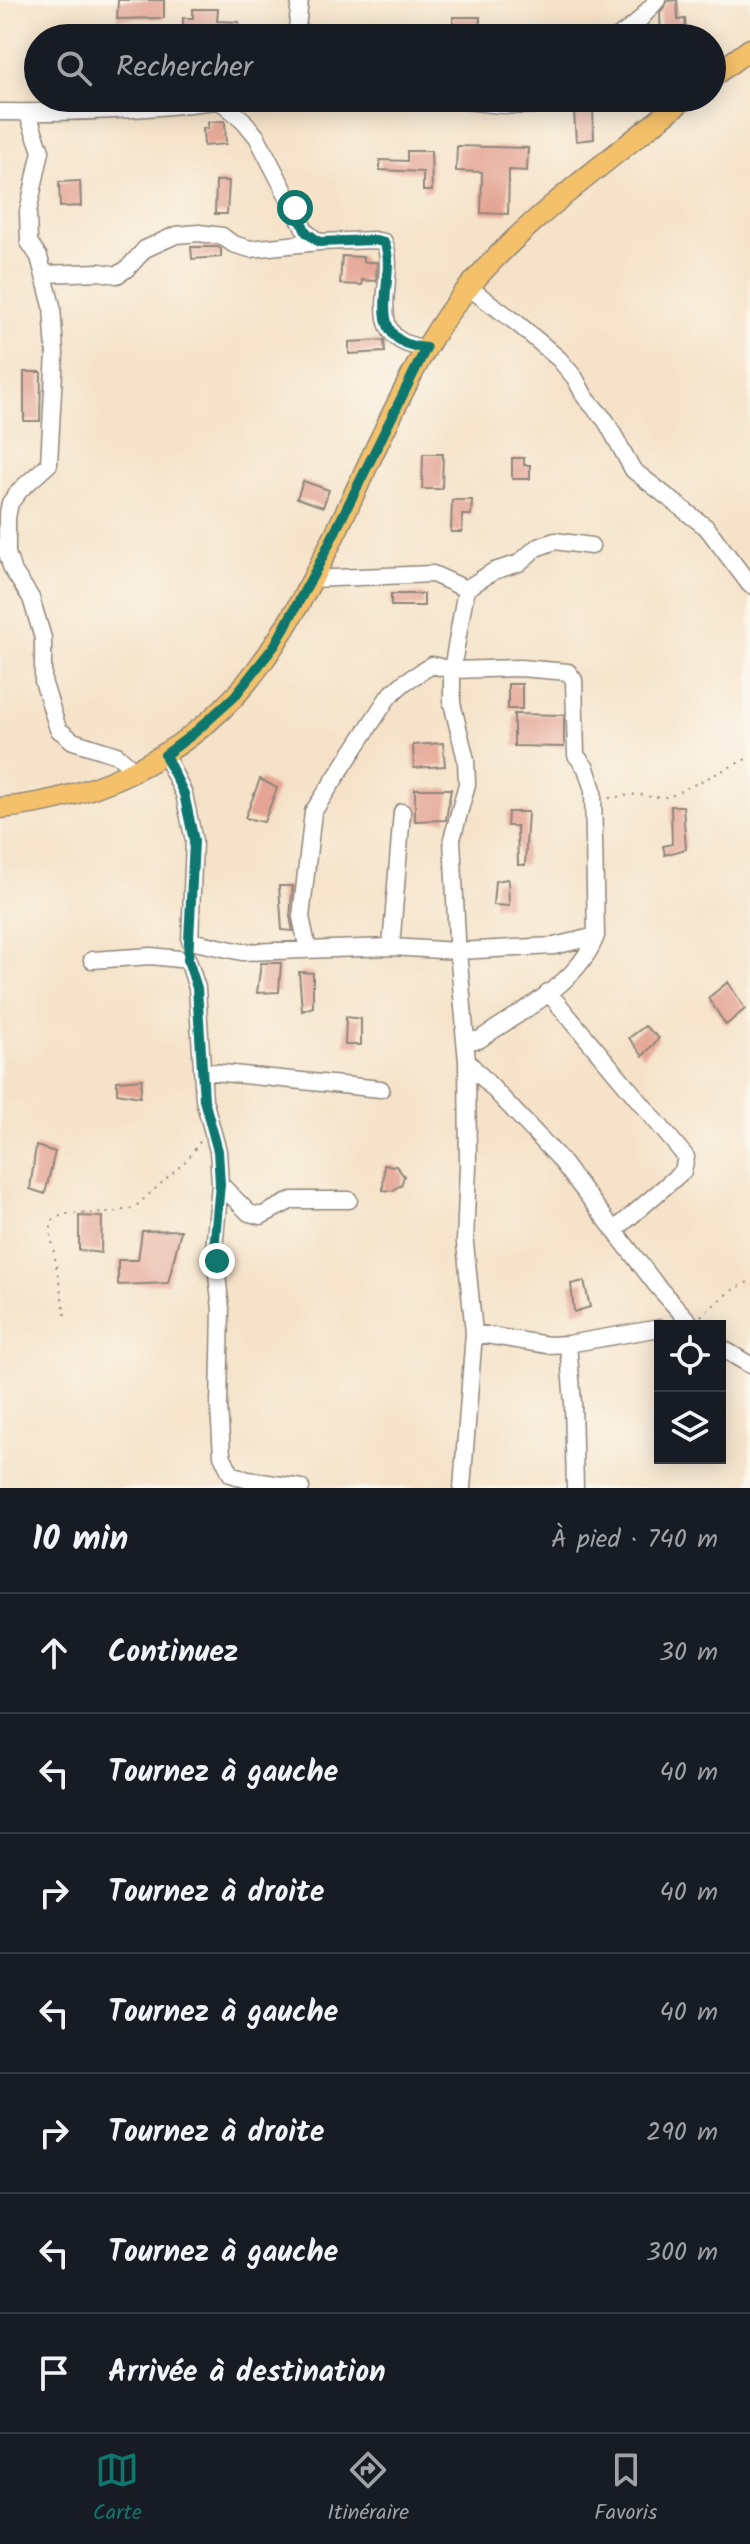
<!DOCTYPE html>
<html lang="fr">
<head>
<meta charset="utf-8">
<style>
  body { margin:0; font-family:Kalam,sans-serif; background:#20242c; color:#f1f3f6 }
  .controls { position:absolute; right:24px; bottom:24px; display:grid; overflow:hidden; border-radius:0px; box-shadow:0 4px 20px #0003 }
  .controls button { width:72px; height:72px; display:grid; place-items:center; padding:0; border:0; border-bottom:2px solid #363941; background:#171b24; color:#f1f3f6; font:40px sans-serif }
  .stop { position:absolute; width:24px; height:24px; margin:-18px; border:6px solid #0f766e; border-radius:50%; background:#fff }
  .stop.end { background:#0f766e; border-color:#fff; box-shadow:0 2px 8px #0008 }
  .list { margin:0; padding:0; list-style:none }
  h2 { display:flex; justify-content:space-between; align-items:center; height:104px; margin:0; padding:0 32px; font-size:34px }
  h2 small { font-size:26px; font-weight:400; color:#9ea1a6 }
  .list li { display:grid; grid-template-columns:52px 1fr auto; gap:24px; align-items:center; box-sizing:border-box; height:120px; padding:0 32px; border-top:2px solid #363941 }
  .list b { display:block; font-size:30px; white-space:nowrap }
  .list em { font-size:26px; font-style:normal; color:#9ea1a6 }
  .icon { flex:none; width:44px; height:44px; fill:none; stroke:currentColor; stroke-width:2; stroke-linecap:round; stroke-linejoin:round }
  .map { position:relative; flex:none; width:750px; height:1488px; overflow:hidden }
  .search { position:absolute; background:#171b24; box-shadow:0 4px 20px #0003; left:24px; right:24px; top:24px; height:88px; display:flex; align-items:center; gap:20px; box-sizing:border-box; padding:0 28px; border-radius:44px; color:#9ea1a6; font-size:30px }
  .sheet { height:944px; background:#171b24 }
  nav { display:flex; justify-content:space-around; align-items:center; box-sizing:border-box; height:112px; border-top:2px solid #363941; background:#171b24; font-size:22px; color:#9ea1a6 }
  nav a { display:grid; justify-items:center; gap:4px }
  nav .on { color:#0f766e }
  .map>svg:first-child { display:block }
  .building { fill:#e4a595 }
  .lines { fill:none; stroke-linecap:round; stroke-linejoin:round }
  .minor-casing { stroke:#90867a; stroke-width:19 }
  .major-casing { stroke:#90867a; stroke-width:23 }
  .path { stroke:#90867a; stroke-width:2; stroke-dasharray:2 6; stroke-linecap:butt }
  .minor { stroke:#fff; stroke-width:16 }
  .major { stroke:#f4c16b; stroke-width:20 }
  .route { stroke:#0f766e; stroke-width:10 }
</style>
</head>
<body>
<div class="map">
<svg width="750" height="1488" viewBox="0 0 750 1488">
  <rect width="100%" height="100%" fill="#fbf7ec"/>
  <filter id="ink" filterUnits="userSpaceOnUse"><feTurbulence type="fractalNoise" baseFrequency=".0125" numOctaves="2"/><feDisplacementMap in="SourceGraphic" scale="16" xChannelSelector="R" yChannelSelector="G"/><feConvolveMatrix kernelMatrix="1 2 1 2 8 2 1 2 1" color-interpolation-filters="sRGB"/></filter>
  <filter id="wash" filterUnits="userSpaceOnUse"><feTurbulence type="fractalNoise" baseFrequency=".006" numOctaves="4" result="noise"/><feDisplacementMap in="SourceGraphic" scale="32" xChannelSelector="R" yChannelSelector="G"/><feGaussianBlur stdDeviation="1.8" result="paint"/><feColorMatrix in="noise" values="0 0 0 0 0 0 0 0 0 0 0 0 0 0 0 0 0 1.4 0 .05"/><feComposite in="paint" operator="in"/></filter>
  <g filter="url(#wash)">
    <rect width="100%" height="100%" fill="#f5e2c8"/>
    <g id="blocks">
      <path class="building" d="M118,0H164V18L117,19Z
        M677,0L678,20L685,19L686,32H681L682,38H661L660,13L668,1Z
        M193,9H218L217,21L239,22V38H183V18H193Z
        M453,17H480V38H453Z
        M593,109L594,139L576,141L574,112Z
        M225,121L226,144L204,146L203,128H208V122Z
        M457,146L528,148L527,171L509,170L508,214L481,213L482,172L456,171Z
        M407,151H431L432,191H423V172L380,170V160L407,161Z
        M80,181L81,206L60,207L59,182Z
        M216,181H229L227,214H215Z
        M191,247H218L221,249V257L192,259Z
        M342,256L363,257V262H377L376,281L362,280V285L340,284Z
        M384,340L385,352L349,354V342Z
        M24,372H41L40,421H24Z
        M423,454H443L442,489H422Z
        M512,458H524V465H530V479H512Z
        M303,481L329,490L323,507L297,498Z
        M452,500H472L471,515H462V532H451Z
        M391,594H424V606H391Z
        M508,684H522V709H508Z
        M514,714L564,715V747L514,746Z
        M443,743L445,766L414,768L413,745Z
        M260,779L277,788L264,822L245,818Z
        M415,789H451L446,820L415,821Z
        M671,806H683L686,849L665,855L663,846L672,844Z
        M508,812H528L525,865H518L517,826H507Z
        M508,879L509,906L493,905L495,881Z
        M279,886H293L290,916L293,931L282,930Z
        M261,963H281L279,992L257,993Z
        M299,972L313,973V1007L302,1011Z
        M728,982L745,1009L726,1025L708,998Z
        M346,1017L361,1019V1045H345Z
        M645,1026L659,1038L643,1056L629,1038Z
        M142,1079L140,1097L117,1093V1081Z
        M36,1146L55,1152L45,1194L30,1189Z
        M384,1165L396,1166L404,1176L401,1186L397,1187L394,1191L383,1190Z
        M79,1216L102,1217L101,1253L79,1250Z
        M181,1230L168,1283L118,1285V1260H138L142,1231Z
        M584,1281L590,1307L574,1312L571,1284Z"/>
    </g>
  </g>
  <g filter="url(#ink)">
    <use href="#blocks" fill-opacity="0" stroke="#90867a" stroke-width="2"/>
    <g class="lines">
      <g class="minor-casing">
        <path id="minor" d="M296,38L300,0
          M617,38L636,24L657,0
          M447,98C500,107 538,109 592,98
          M219,100L243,120L257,137L306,232L319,242L374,240L384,242C400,277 357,342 426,348
          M0,112C79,113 157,110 235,98
          M27,112L41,151L28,212L29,242L39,257L52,306L55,353L49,464L20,490L10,503L7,518V553L12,569L31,598L43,638V681L58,729L73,741L117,755L134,770
          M44,274L100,272L117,275L127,269L145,249L176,235L199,233L222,236L233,244L250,249L319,242
          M468,287L517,323L559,359L575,378L585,397L606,421L633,470L707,528L750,585
          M311,579L433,574L466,589
          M165,755L184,794L194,841L190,941L242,952L391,947L458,951L554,946L596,936
          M391,947L402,812
          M308,950L301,917L313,812L389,696L405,682L432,665L452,670L520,668L568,672L574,680L576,755L586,768L593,790L596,936C578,984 519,1012 479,1040H466L458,951
          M458,959L452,839L467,784L466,760L452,703V670L466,589L494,571L519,563L536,548L555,541L591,546
          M92,960L151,956L188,960L197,988L204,1100L218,1151L220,1184L214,1249L221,1309L219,1407L222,1455L231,1474L248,1480L301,1488
          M548,992L686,1157L683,1171L615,1230
          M464,1030L467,1061L558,1157L657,1286L693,1326
          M467,1061L468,1166L465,1243L474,1333L548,1345L568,1344L660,1328
          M203,1071L381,1089
          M220,1184L249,1213L261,1216L292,1200H349
          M568,1344L573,1403L575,1488
          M720,1347L750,1365
          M462,1488L474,1333"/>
      </g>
      <g class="major-casing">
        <path id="major" d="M712,77L750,49
          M0,808C99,800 199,749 258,668C307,602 344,514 380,439C402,394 423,348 453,307C511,229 610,160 686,98"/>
      </g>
      <path class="path" d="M609,798L638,794L651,797H669L750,757
        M65,1315L50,1230L54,1218L66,1214L108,1213L134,1208L188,1159L201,1140
        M701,1316L729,1292L750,1281"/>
      <use href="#minor" class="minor"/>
      <use href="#major" class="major"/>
    </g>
  </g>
  <g class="lines" filter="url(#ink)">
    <path class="route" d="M217,1261L214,1249L220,1184L218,1151L204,1100L197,988L188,960L194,841L184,794L165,755L193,734L234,697L275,645L317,568L426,348C357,342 400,277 384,242L374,240L319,242L306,232L295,208"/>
  </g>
</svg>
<div class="controls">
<button><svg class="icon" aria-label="locate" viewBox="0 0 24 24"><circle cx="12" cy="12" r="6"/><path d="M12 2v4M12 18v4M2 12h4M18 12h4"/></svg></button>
<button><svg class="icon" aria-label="layers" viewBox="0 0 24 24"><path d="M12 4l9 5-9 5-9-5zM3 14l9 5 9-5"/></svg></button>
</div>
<div class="stop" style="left:295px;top:208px"></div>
<div class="stop end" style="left:217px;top:1261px"></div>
<div class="search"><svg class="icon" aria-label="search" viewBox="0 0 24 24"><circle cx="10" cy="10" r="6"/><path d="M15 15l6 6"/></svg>Rechercher</div>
</div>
<section class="sheet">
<h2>10 min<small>À pied · 740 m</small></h2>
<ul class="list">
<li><svg class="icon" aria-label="ahead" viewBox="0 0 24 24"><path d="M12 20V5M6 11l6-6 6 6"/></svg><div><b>Continuez</b></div><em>30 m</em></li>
<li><svg class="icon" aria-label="left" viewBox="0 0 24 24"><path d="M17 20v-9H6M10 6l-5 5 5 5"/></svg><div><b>Tournez à gauche</b></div><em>40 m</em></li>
<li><svg class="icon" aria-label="right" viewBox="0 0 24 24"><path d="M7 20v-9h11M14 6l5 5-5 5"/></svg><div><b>Tournez à droite</b></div><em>40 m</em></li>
<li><svg class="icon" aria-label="left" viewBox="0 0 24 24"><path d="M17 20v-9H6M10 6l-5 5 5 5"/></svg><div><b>Tournez à gauche</b></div><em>40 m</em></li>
<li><svg class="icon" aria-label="right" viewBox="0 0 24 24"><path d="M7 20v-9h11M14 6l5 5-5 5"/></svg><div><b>Tournez à droite</b></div><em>290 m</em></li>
<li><svg class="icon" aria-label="left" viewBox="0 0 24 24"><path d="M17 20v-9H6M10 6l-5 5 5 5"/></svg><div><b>Tournez à gauche</b></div><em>300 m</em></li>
<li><svg class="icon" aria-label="arrive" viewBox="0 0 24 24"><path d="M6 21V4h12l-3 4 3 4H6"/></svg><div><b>Arrivée à destination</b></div></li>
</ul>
</section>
<nav>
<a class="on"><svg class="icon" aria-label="map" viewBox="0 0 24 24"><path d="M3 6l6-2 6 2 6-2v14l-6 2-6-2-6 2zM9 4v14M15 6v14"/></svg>Carte</a>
<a><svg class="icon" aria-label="directions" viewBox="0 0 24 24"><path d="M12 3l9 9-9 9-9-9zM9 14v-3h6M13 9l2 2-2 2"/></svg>Itinéraire</a>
<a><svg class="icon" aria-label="saved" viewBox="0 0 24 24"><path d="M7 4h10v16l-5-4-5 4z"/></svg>Favoris</a>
</nav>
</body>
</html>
